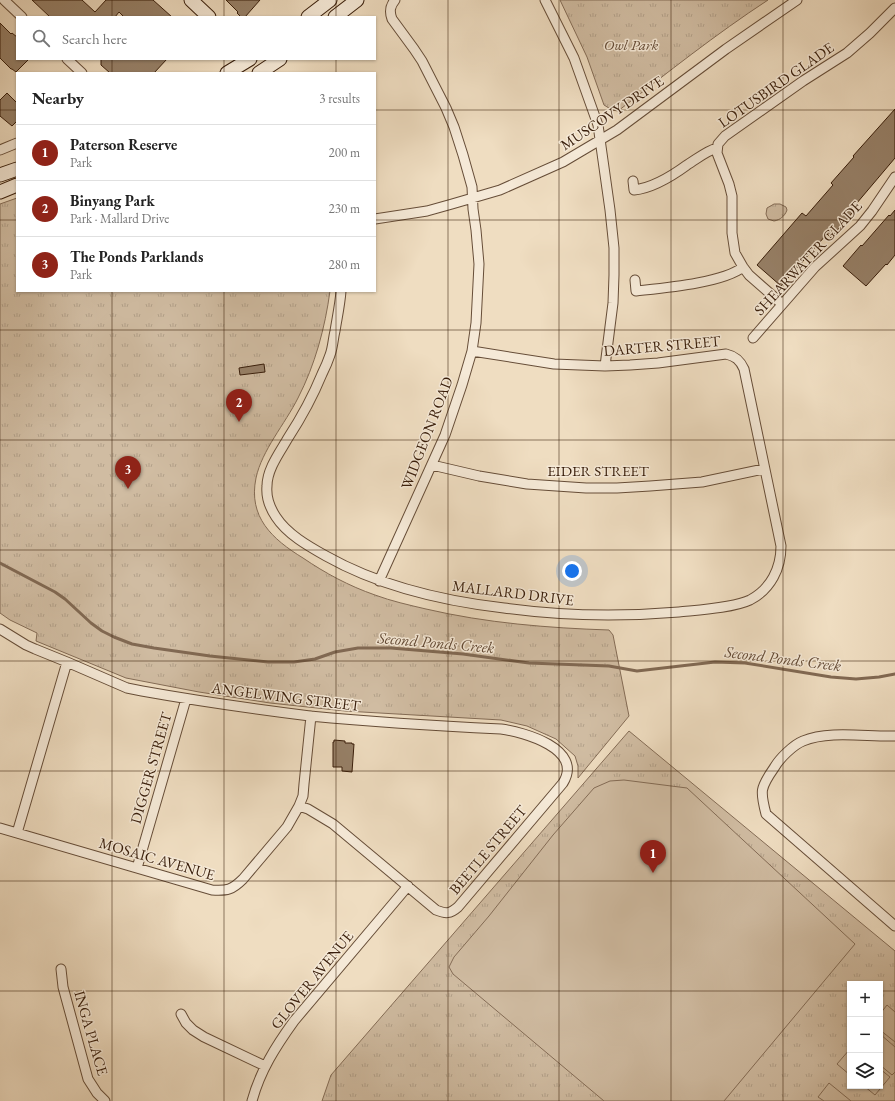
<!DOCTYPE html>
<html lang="en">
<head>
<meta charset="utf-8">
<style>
  body { margin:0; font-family:"EB Garamond",serif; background:#f6f6f6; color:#222 }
  .controls { position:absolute; right:12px; bottom:12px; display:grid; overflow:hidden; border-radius:0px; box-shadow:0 1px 3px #0004 }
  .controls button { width:36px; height:36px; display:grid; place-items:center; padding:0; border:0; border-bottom:1px solid #e0e0e0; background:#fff; color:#222; font:20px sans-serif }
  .you { position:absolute; left:572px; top:571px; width:14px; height:14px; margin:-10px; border:3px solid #fff; border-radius:50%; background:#1a73e8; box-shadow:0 0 0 6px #1a73e833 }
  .badge { display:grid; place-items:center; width:26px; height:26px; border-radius:50%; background:#8f2418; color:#fff; font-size:13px; font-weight:700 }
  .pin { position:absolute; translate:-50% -33px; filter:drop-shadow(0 1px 2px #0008) }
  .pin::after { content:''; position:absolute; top:21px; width:14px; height:12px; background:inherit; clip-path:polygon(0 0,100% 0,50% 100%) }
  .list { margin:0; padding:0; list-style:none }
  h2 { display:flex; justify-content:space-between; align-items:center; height:52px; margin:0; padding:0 16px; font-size:17px }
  h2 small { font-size:13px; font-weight:400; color:#767676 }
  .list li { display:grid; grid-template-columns:26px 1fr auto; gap:12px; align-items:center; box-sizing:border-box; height:56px; padding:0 16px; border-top:1px solid #e0e0e0 }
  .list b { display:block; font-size:15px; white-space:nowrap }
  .list p { margin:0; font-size:13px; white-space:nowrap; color:#767676 }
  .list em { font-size:13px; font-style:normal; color:#767676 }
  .icon { flex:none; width:22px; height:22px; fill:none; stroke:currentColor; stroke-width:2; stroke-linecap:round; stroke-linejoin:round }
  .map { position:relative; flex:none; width:895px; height:1101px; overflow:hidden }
  .search { position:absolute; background:#fff; box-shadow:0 1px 3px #0004; left:16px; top:16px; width:360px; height:44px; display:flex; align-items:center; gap:10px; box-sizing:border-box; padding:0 14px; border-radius:0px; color:#767676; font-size:15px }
  .panel { position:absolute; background:#fff; box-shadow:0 1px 3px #0004; left:16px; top:72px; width:360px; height:220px; border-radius:0px }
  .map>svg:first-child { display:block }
  .park { fill:url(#park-tufts); stroke:#846c56; fill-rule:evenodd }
  .pitch { fill:#d0bca2; stroke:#846c56 }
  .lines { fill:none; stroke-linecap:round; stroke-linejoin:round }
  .stream { stroke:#816953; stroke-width:3 }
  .building { fill:#978169; stroke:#381d0a }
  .street-casing { stroke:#664d38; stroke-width:11 }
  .secondary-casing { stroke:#381d0a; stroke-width:15 }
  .street { stroke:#f5e9d7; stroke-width:9 }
  .secondary { stroke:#f5e9d7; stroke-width:13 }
  .grid { fill:none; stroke:#381d0a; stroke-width:1; stroke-opacity:0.55 }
  .labels { text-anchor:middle; stroke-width:3; stroke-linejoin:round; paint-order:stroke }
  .park-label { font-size:15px; font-style:italic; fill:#664d38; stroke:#f5e9d7 }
  .street-label { font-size:15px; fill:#381d0a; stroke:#f5e9d7 }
  .water-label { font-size:16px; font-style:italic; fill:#624934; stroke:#f5e9d7 }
</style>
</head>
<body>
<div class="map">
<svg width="895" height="1101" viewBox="0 0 895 1101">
  <defs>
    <pattern id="park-tufts" width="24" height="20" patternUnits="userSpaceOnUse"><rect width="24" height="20" fill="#d0bca2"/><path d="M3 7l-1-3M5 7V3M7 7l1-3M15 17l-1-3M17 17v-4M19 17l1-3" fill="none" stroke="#b3a18a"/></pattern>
  </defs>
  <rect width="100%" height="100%" fill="#efddc1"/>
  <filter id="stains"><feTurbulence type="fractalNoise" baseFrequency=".005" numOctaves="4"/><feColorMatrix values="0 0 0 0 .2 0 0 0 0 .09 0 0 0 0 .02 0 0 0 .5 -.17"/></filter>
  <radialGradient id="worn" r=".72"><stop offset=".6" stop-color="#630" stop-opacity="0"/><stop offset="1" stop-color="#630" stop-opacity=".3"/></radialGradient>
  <path class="park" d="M560,0H768C716,34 667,73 618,111L612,110L604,105L587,57Z
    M17,198V291H330C325,328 315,365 298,398C285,424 262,450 256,478C248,517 272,539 303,558C325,573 349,586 375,595C391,601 409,605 426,609C486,623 548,628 609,630L613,635L629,716L578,778V766L575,756L556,739L527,726L501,720L345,711L270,703L199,692L126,678L36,641L37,633L10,620L0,613V204Z
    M774,204H780L786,207L787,210C785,216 780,220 774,221L768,219L766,214L767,208Z
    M629,731L895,951V1101H322L331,1075ZM850,984H880V1086H850Z"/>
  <path class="pitch" d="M624,780L687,788L855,944L724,1101H604L453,974L449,967L454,957L489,916L553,835L594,788L610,781Z
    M887,1005L895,1012V1042L880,1030V1014Z
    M880,1034L895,1047V1072L892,1075L880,1065Z
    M850,1049V1075L837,1064Z
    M880,1069L890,1077L875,1095L864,1086H880Z
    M829,1083L851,1101H824L818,1097Z"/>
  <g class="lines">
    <path class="stream" d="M0,563L55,592L65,599L91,623L102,631L114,637L132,644L154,648L210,656L268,662H294L315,659L335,652L358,648H391L463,654L529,663L609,666L637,671L715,662L745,663L831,677L856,679L879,677L895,674"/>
  </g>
  <path class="building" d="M32,0H82L95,12L106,0H153L172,17H124L119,12L115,17H50Z
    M226,0H260L245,17H241L237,13L238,12Z
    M0,23L11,34L12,33L17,37V59H29L16,72L12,69H11L0,58Z
    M101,59H167L154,73H110L101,65Z
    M7,93L17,103V121L12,126L0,116V100Z
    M895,109V158L851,210L853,212L846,220L831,238L827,234L781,286L757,265L802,213L806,216L833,185L831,183L854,157L853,156Z
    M895,210V255L887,265L886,264L866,286L843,266L861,245L862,246L889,215L890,216Z
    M264,364L265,372L240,375L239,368Z
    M334,740L345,741V743H352V744H354L352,772L342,771V767H333V742H334Z"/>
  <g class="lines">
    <g class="street-casing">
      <path id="street" d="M4,0L22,17
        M545,0L574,58L598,125L610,210L614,248V275L613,303L605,366
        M67,59L82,73
        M0,150L17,143
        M633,181L634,190C653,188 672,176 687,165C697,159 706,151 717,148
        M375,219L427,211L452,204L500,190L563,162L617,130L726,49L797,0
        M635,280L636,291C663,288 723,283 743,267
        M341,291C340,305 337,318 335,331C333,339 333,347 330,355C328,361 325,368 322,374C313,396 301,418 288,438C280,452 267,469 267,486C266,496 270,508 276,517C287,534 308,546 326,556C381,587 443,601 504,608C562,616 620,617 679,612C698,610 733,608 750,600C771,589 781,568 781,546L744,369C740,360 735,356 726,354L658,363L630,365L605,366L554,364L472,351
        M782,304L749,275L743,267L735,253L732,233V196L729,184L717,153L718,144L725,136L803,81L847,53L870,33L895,8
        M753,338L815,267L860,226L872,211L895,177
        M432,465L479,476L527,484L586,488H617L650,486L702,482L764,469
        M379,581L445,435L462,385L472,351L476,323L479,264L476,230L473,209L472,187L463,155L454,127L446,108L422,61L414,49L392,19C389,11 390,6 395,0
        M0,629L26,645L35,649L67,662L127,688L142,691C198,701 254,709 310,716C373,722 437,726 501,729C524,732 584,749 563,783L458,907C450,914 446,914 436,910L333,824L308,809L299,806
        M895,736C867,737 829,730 803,741C793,745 779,759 774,768C760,788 760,791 766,814L895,926
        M0,828L212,890C227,891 232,890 243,879L287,827L299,806L303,796L304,784L311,716
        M17,833L67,662
        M137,868L186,699
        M61,969L63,987L88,1079L97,1093L105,1101
        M181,1014L186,1023L193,1030L204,1037L265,1066
        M252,1101C260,1071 276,1046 294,1021L408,886"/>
    </g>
    <g class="secondary-casing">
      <path id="secondary" d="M191,0L209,17
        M308,17L330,0
        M335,17L357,0
        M227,73L250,59
        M259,73L280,59
        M0,175L17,169
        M0,192L17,185"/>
    </g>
    <use href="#street" class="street"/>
    <use href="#secondary" class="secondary"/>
  </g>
  <path class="grid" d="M112,0V17M224,0V17M336,0V17M448,0V1101M559,0V1101M671,0V1101M783,0V1101M112,59V73M224,59V73M336,59V73M0,110H17M375,110H895M0,220H17M375,220H895M112,291V1101M224,291V1101M336,291V1101M0,330H895M0,440H895M0,550H895M0,661H895M0,771H895M0,881H895M0,991H850M880,991H895"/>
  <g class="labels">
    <g class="park-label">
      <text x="631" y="50">Owl Park</text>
    </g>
    <g class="street-label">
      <text transform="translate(776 85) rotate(-35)" y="5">LOTUSBIRD GLADE</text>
      <text transform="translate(612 113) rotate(-34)" y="5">MUSCOVY DRIVE</text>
      <text transform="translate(808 258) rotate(-47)" y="5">SHEARWATER GLADE</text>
      <text transform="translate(662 346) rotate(-5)" y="5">DARTER STREET</text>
      <text transform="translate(427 433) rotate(-69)" y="5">WIDGEON ROAD</text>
      <text x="598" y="476">EIDER STREET</text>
      <text transform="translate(513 593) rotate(7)" y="5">MALLARD DRIVE</text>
      <text transform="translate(286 697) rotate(7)" y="5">ANGELWING STREET</text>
      <text transform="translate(151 768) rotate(-74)" y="5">DIGGER STREET</text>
      <text transform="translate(488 850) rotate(-50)" y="5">BEETLE STREET</text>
      <text transform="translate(157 859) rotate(16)" y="5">MOSAIC AVENUE</text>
      <text transform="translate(312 980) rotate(-51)" y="5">GLOVER AVENUE</text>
      <text transform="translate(91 1033) rotate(74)" y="5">INGA PLACE</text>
    </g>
    <g class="water-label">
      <text transform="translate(436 642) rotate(5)" y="6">Second Ponds Creek</text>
      <text transform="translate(783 658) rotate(7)" y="6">Second Ponds Creek</text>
    </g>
  </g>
  <rect width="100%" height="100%" filter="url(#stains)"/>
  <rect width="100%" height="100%" fill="url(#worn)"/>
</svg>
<div class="controls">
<button>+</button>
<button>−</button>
<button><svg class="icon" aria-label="layers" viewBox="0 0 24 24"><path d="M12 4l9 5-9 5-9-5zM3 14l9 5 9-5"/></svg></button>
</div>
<div class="you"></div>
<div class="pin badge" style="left:653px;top:873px">1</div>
<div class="pin badge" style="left:239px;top:422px">2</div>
<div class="pin badge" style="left:128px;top:489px">3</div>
<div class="search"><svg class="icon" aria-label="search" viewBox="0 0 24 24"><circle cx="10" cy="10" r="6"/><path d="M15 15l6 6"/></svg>Search here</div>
<section class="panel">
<h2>Nearby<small>3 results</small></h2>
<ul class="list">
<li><span class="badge">1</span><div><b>Paterson Reserve</b><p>Park</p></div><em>200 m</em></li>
<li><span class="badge">2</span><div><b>Binyang Park</b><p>Park · Mallard Drive</p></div><em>230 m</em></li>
<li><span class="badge">3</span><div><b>The Ponds Parklands</b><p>Park</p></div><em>280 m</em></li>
</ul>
</section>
</div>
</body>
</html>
